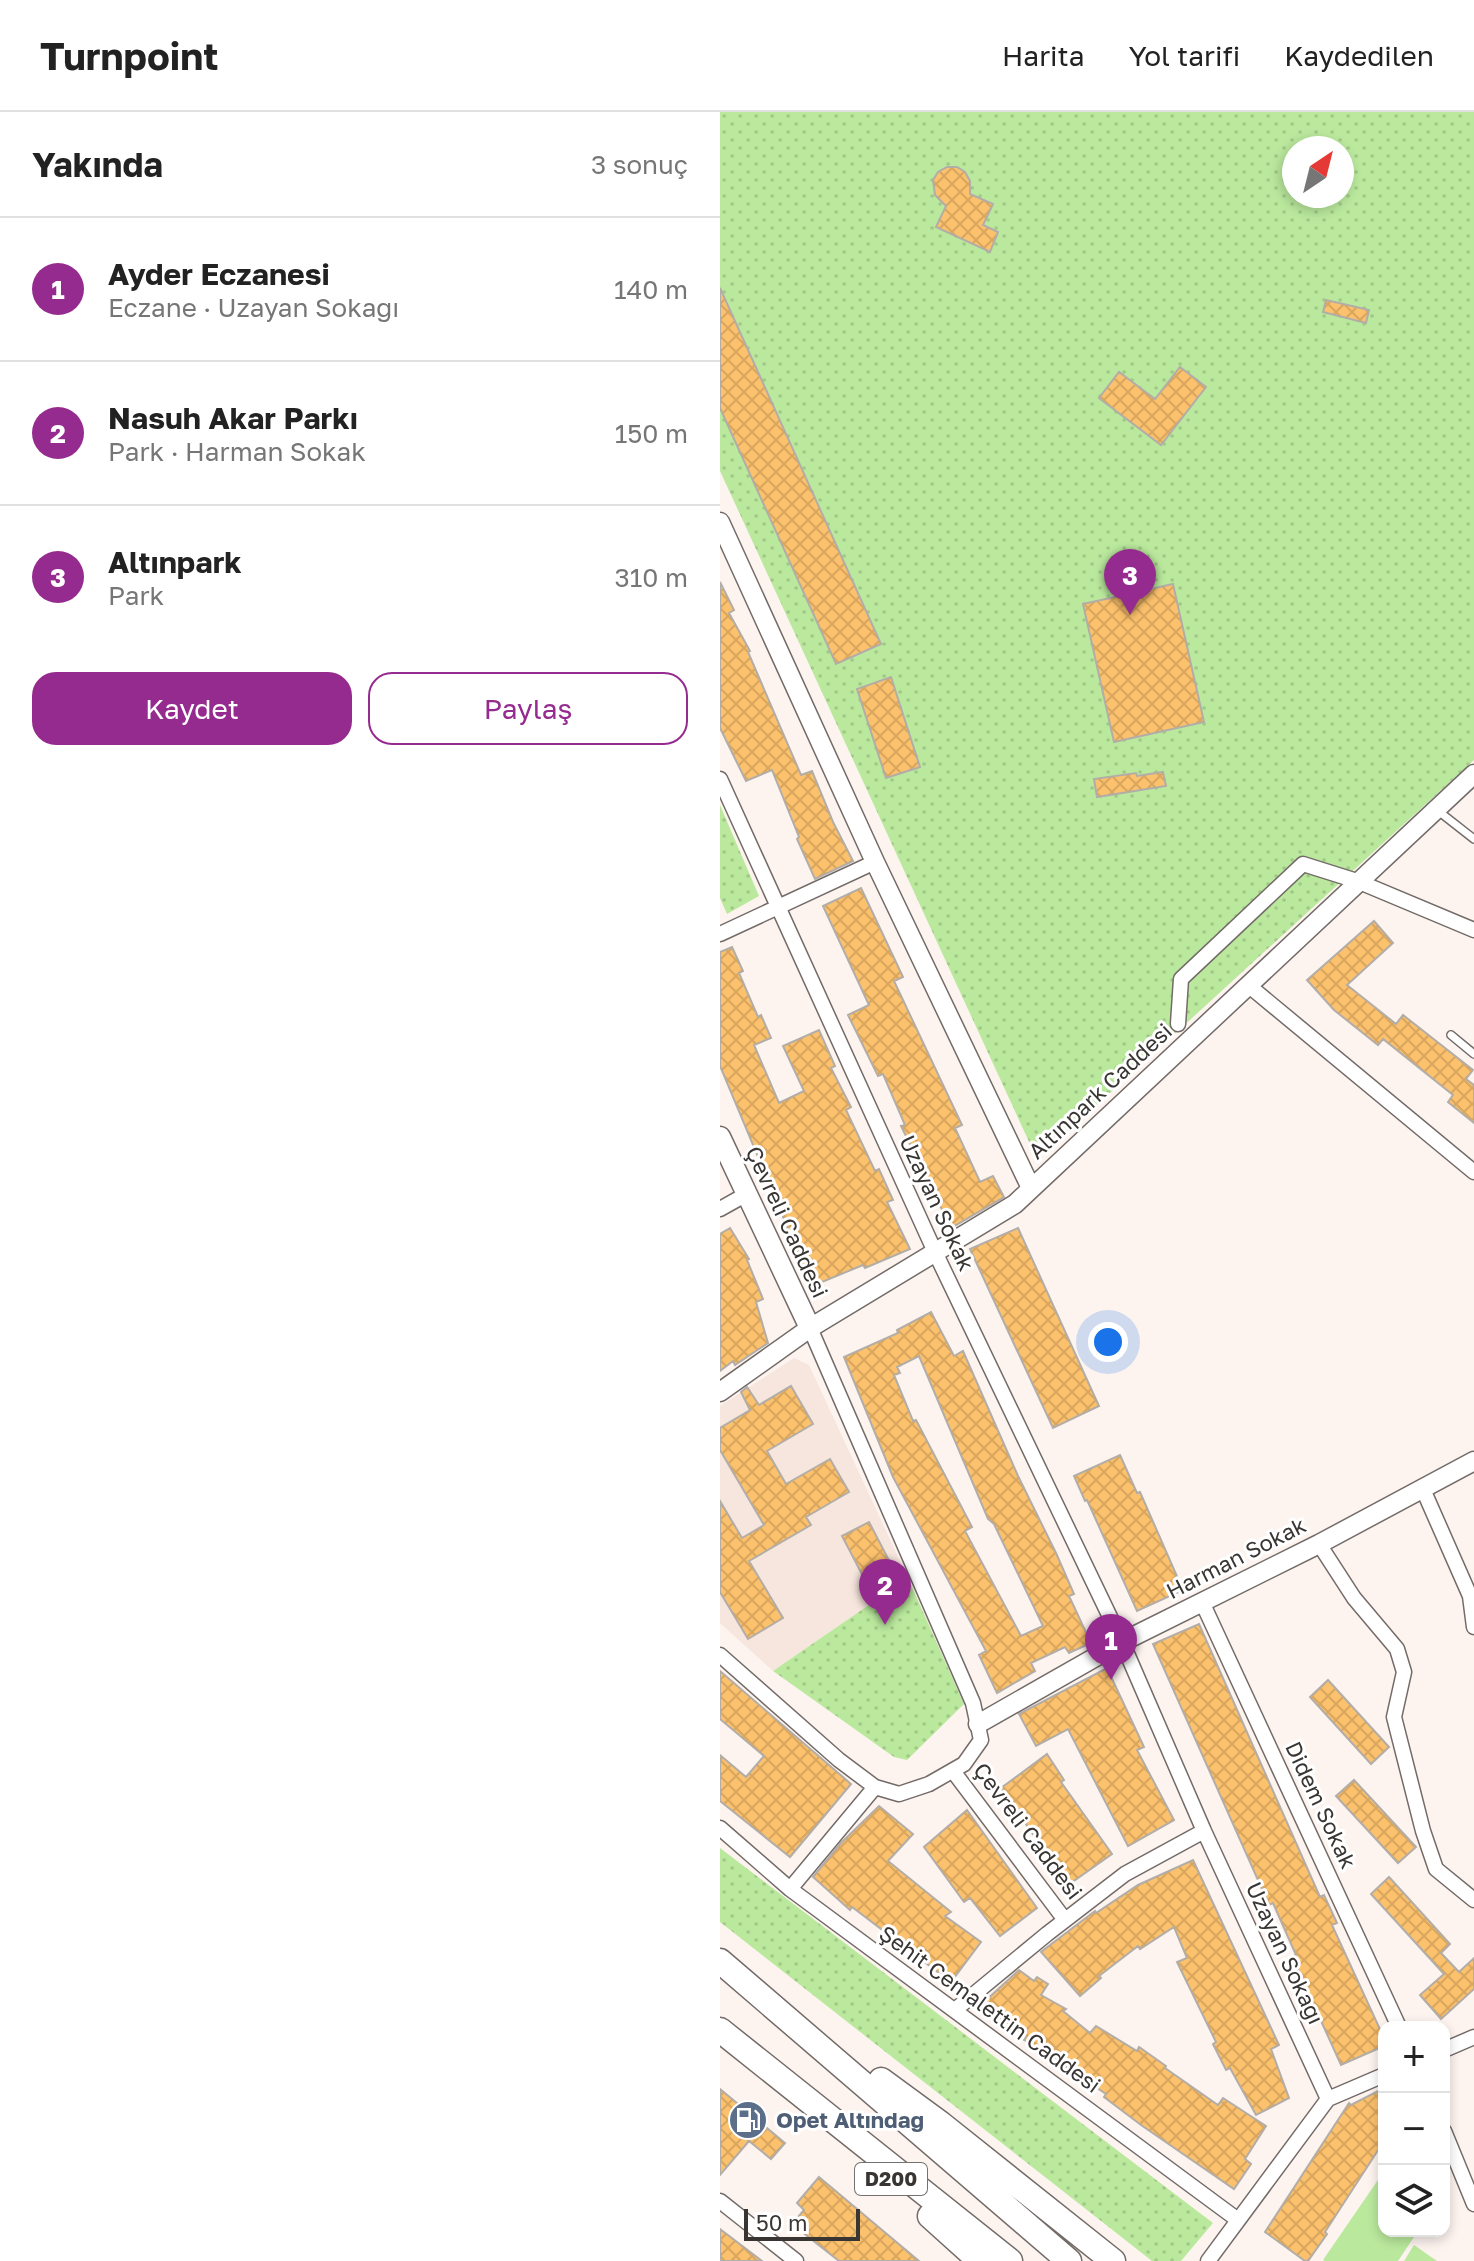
<!DOCTYPE html>
<html lang="tr">
<head>
<meta charset="utf-8">
<style>
  body { margin:0; font-family:"Golos Text",sans-serif; background:#f6f6f6; color:#222 }
  .controls { position:absolute; right:24px; bottom:24px; display:grid; overflow:hidden; border-radius:16px; box-shadow:0 4px 12px #0003 }
  .controls button { width:72px; height:72px; display:grid; place-items:center; padding:0; border:0; border-bottom:2px solid #e0e0e0; background:#fff; color:#222; font:40px sans-serif }
  .compass { position:absolute; left:562px; top:24px; width:72px; height:72px; border-radius:50%; background:#fff; box-shadow:0 4px 12px #0003; rotate:35deg }
  .scale { position:absolute; left:24px; bottom:20px; width:116px; box-sizing:border-box; padding-left:8px; border:4px solid #383533; border-top:0; font-size:22px; line-height:28px; white-space:nowrap; color:#383533; -webkit-text-stroke:6px #fff; paint-order:stroke }
  .you { position:absolute; left:388px; top:1230px; width:28px; height:28px; margin:-20px; border:6px solid #fff; border-radius:50%; background:#1a73e8; box-shadow:0 0 0 12px #1a73e833 }
  .badge { display:grid; place-items:center; width:52px; height:52px; border-radius:50%; background:#952b8e; color:#fff; font-size:26px; font-weight:700 }
  .pin { position:absolute; translate:-50% -66px; filter:drop-shadow(0 2px 4px #0008) }
  .pin::after { content:''; position:absolute; top:42px; width:28px; height:24px; background:inherit; clip-path:polygon(0 0,100% 0,50% 100%) }
  .list { margin:0; padding:0; list-style:none }
  h2 { display:flex; justify-content:space-between; align-items:center; height:104px; margin:0; padding:0 32px; font-size:34px }
  h2 small { font-size:26px; font-weight:400; color:#767676 }
  .list li { display:grid; grid-template-columns:52px 1fr auto; gap:24px; align-items:center; box-sizing:border-box; height:144px; padding:0 32px; border-top:2px solid #e0e0e0 }
  .list b { display:block; font-size:30px; white-space:nowrap }
  .list p { margin:0; font-size:26px; white-space:nowrap; color:#767676 }
  .list em { font-size:26px; font-style:normal; color:#767676 }
  .actions { display:flex; gap:16px; padding:24px 32px }
  .actions a { flex:1; padding:18px 0; border:2px solid #952b8e; border-radius:24px; text-align:center; font-size:28px; color:#952b8e }
  .actions .main { background:#952b8e; color:#fff }
  .icon { flex:none; width:44px; height:44px; fill:none; stroke:currentColor; stroke-width:2; stroke-linecap:round; stroke-linejoin:round }
  .map { position:relative; flex:none; width:754px; height:2149px; overflow:hidden }
  header { display:flex; align-items:center; gap:48px; box-sizing:border-box; height:112px; padding:0 40px; background:#fff; border-bottom:2px solid #e0e0e0 }
  header strong { font-size:38px }
  nav { display:flex; gap:44px; margin-inline-start:auto; font-size:28px }
  main { display:flex }
  aside { flex:1; background:#fff }
  .map>svg:first-child { display:block }
  .built { fill:#f7e6de }
  .green { fill:#bae99d }
  .park { fill:url(#park-dots); fill-rule:evenodd }
  .building { fill:url(#building-cross-hatch); stroke:#b2ada7; stroke-width:2; fill-rule:evenodd }
  .lines { fill:none; stroke-linecap:round; stroke-linejoin:round }
  .service-casing { stroke:#736b68; stroke-width:10 }
  .minor-casing { stroke:#736b68; stroke-width:17 }
  .tertiary-casing { stroke:#736b68; stroke-width:21 }
  .secondary-casing { stroke:#736b68; stroke-width:23 }
  .trunk-casing { stroke:#736b68; stroke-width:27 }
  .service { stroke:#fff; stroke-width:7 }
  .minor { stroke:#fff; stroke-width:14 }
  .tertiary { stroke:#fff; stroke-width:18 }
  .secondary { stroke:#fff; stroke-width:20 }
  .trunk { stroke:#fff; stroke-width:24 }
  .labels { text-anchor:middle; stroke-width:6; stroke-linejoin:round; paint-order:stroke }
  .shield { fill:#fff; stroke:#747270; stroke-width:2 }
  .shield-label { font-size:20px; font-weight:bold; fill:#383533 }
  .street-label { font-size:22px; fill:#383533; stroke:#fff }
  .service-label { font-size:22px; font-weight:bold; fill:#4e5e75; stroke:#fff; text-anchor:start }
</style>
</head>
<body>
<header>
<strong>Turnpoint</strong>
<nav><a>Harita</a><a>Yol tarifi</a><a>Kaydedilen</a></nav>
</header>
<main>
<aside>
<h2>Yakında<small>3 sonuç</small></h2>
<ul class="list">
<li><span class="badge">1</span><div><b>Ayder Eczanesi</b><p>Eczane · Uzayan Sokağı</p></div><em>140 m</em></li>
<li><span class="badge">2</span><div><b>Nasuh Akar Parkı</b><p>Park · Harman Sokak</p></div><em>150 m</em></li>
<li><span class="badge">3</span><div><b>Altınpark</b><p>Park</p></div><em>310 m</em></li>
</ul>
<div class="actions"><a class="main">Kaydet</a><a>Paylaş</a></div>
</aside>
<div class="map">
<svg width="754" height="2149" viewBox="0 0 754 2149">
  <defs>
    <pattern id="park-dots" width="8" height="8" patternUnits="userSpaceOnUse" patternTransform="scale(2)"><rect width="8" height="8" fill="#bae99d"/><path d="M2 2h.1M6 6h.1" fill="none" stroke="#a1c888" stroke-width="1.8" stroke-linecap="round"/></pattern>
    <pattern id="building-cross-hatch" width="8" height="8" patternUnits="userSpaceOnUse" patternTransform="scale(2)"><rect width="8" height="8" fill="#fcc16c"/><path d="M0 0l8 8M0 8l8-8" fill="none" stroke="#d9a65e"/></pattern>
  </defs>
  <rect width="100%" height="100%" fill="#fdf4f0"/>
  <path class="built" d="M74,1246L89,1253L188,1466L53,1559L0,1511V1294Z"/>
  <path class="green" d="M660,2065L664,2067V2119H698L678,2149H605L603,2148Z
    M694,2133L717,2149H684Z"/>
  <path class="park" d="M0,0H754V648L330,1036L311,1034L0,359ZM574,36H622V84H574Z
    M0,693L39,784L7,802L0,786Z
    M188,1466L244,1592L187,1648L174,1645L53,1559Z
    M0,1736L493,2111L461,2149H432L0,1810Z"/>
  <path class="building" d="M227,55H237L245,60L250,69V82L273,92L263,113L278,120L270,140L216,115L226,94L215,83L213,68L218,60Z
    M0,176L161,532L116,552L0,296Z
    M606,188L649,198L646,211L603,200Z
    M460,255L486,275L441,333L379,286L399,260L435,287Z
    M0,470L14,498L9,501L30,539L28,540L81,663L92,659L113,710L133,749L95,767L77,727L79,725L52,658L26,669L0,616Z
    M453,472L484,610L394,630L363,492Z
    M171,565L200,655L166,666L137,577Z
    M443,660L446,674L377,685L374,667L416,661L417,664Z
    M141,776L183,865L174,869L242,1013L235,1016L260,1070L273,1064L284,1085L231,1116L181,1014L185,1013L163,962L158,964L128,903L149,893L103,794Z
    M654,809L673,831L627,873L676,912L683,903L753,958L746,967L754,973V1011L728,990L733,983L663,927L658,933L614,898L587,868Z
    M12,835L23,859L19,861L38,905L41,903L51,926L34,933L59,991L84,979L63,934L99,918L115,954L111,956L131,995L126,998L155,1059L159,1057L173,1088L167,1090L190,1137L145,1156L143,1153L90,1175L77,1144L79,1143L0,954V840Z
    M10,1116L29,1147L27,1148L43,1187L36,1190L48,1231L15,1253L13,1249L0,1259V1122Z
    M298,1116L379,1294L333,1316L250,1137Z
    M211,1200L234,1244L243,1239L298,1364L336,1441L354,1482L349,1484L371,1531L349,1541L345,1535L311,1551L315,1559L277,1581L259,1543L266,1539L173,1365L124,1245L178,1221L177,1218ZM199,1244L268,1407L274,1412L323,1514L301,1524L245,1419L252,1415L196,1308L193,1309L174,1263L180,1261L177,1255Z
    M71,1274L93,1312L47,1339L66,1372L110,1347L129,1380L86,1405L91,1413L29,1449L63,1506L28,1527L0,1480V1389L22,1426L44,1413L0,1338V1316L30,1298L21,1280L27,1275L39,1293Z
    M400,1343L417,1381L420,1380L463,1478L417,1499L367,1388L365,1389L354,1364Z
    M149,1410L174,1458L147,1472L122,1424Z
    M479,1512L600,1785L604,1783L617,1811L612,1813L664,1926V1934L621,1953L572,1845L576,1843L553,1791L549,1793L433,1532Z
    M387,1556L424,1635L417,1638L454,1708L408,1734L348,1617L316,1634L299,1602Z
    M0,1559L131,1672L70,1745L0,1689V1643L26,1665L44,1644L0,1607Z
    M608,1568L669,1635L651,1652L590,1585Z
    M327,1642L344,1668L341,1670L392,1742L348,1773L281,1676Z
    M634,1668L696,1735L678,1751L616,1684Z
    M159,1694L193,1722L168,1749L231,1800L225,1804L261,1830L231,1870L132,1795L130,1798L93,1765L121,1731Z
    M247,1698L317,1796L280,1824L250,1786L244,1790L204,1735Z
    M473,1748L559,1933L551,1937L569,1986L536,2003L510,1956L506,1958L493,1932L496,1930L457,1850L467,1846L454,1815L420,1837L418,1834L379,1864L381,1866L360,1884L321,1840L375,1799L376,1801L418,1773Z
    M669,1765L730,1832L721,1841L739,1860L754,1846V1877L721,1907L700,1883L724,1862L651,1782Z
    M299,1858L314,1869L317,1865L328,1872L321,1883L346,1897L343,1899L370,1921L376,1914L417,1939L419,1935L446,1954L445,1956L498,1993L503,1986L546,2014L525,2047L531,2052L514,2077L421,2013L384,1985L386,1982L346,1955L348,1953L304,1928L306,1925L262,1892Z
    M664,1976V2029L605,2120L607,2122L588,2149H585L545,2120L629,1991L631,1993Z
    M0,1977L65,2031L51,2047L29,2029L0,2063Z
    M99,2065L199,2149H119L72,2112L84,2098L77,2091Z
    M0,2117L42,2149H0Z"/>
  <g class="lines">
    <g class="service-casing">
      <path id="service" d="M717,698L754,727
        M731,923L754,942"/>
    </g>
    <g class="minor-casing">
      <path id="minor" d="M0,667L215,1140L402,1530L484,1719L608,1987
        M0,822L155,750
        M528,873L754,1060
        M458,912L461,867L583,752L637,769L754,818
        M0,1097L25,1083
        M702,1375L750,1484L754,1515
        M599,1432L634,1486L677,1537L684,1560L674,1605L703,1719L716,1757L754,1788
        M482,1490L679,1915
        M0,1543L119,1648L155,1675L179,1682L209,1672L244,1652L261,1628L253,1591L90,1216
        M233,1659L345,1808
        M0,1716L70,1777L518,2108
        M70,1777L155,1675
        M236,1897L327,1822L405,1762L484,1719
        M724,1938L754,1925
        M608,1987L664,1963
        M724,2019L754,2092
        M0,2089L76,2149
        M488,2149L608,1987"/>
    </g>
    <g class="tertiary-casing">
      <path id="tertiary" d="M0,410L155,750L311,1076
        M0,1280L90,1216L295,1092L754,662
        M258,1612L402,1530L599,1432L754,1349"/>
    </g>
    <g class="secondary-casing">
      <path id="secondary" d="M0,1025L90,1216"/>
    </g>
    <g class="trunk-casing">
      <path id="trunk" d="M0,1849L349,2149
        M0,1918L290,2149
        M161,1968L221,2012L393,2149
        M210,2104L260,2149"/>
    </g>
    <use href="#service" class="service"/>
    <use href="#minor" class="minor"/>
    <use href="#tertiary" class="tertiary"/>
    <use href="#secondary" class="secondary"/>
    <use href="#trunk" class="trunk"/>
  </g>
  <defs>
    <g id="fuel-disc" transform="scale(2)"><circle r="9.5" fill="#5c6f8a" stroke="#fff"/><path d="M-5.5-6h7V0h2V4h1.3V-2.5L3-4.5l.8-.8L6-3V5H2.5V1h-1V6h-7ZM-4.2-4.7v3.2H.2V-4.7Z" fill="#fff"/></g>
  </defs>
  <g fill-rule="evenodd">
    <use href="#fuel-disc" x="28" y="2008"/>
  </g>
  <g class="labels">
    <rect class="shield" x="135" y="2051" width="72" height="32" rx="6"/>
    <g class="shield-label">
      <text x="171" y="2074">D200</text>
    </g>
    <g class="street-label">
      <text transform="translate(380 979) rotate(-43)" y="8">Altınpark Caddesi</text>
      <text transform="translate(217 1091) rotate(65)" y="8">Uzayan Sokak</text>
      <text transform="translate(67 1110) rotate(65)" y="8">Çevreli Caddesi</text>
      <text transform="translate(516 1446) rotate(-27)" y="8">Harman Sokak</text>
      <text transform="translate(601 1693) rotate(65)" y="8">Didem Sokak</text>
      <text transform="translate(308 1719) rotate(53)" y="8">Çevreli Caddesi</text>
      <text transform="translate(565 1841) rotate(65)" y="8">Uzayan Sokağı</text>
      <text transform="translate(270 1897) rotate(36)" y="8">Şehit Cemalettin Caddesi</text>
    </g>
    <g class="service-label">
      <text x="56" y="2016">Opet Altındağ</text>
    </g>
  </g>
</svg>
<div class="controls">
<button>+</button>
<button>−</button>
<button><svg class="icon" aria-label="layers" viewBox="0 0 24 24"><path d="M12 4l9 5-9 5-9-5zM3 14l9 5 9-5"/></svg></button>
</div>
<svg class="compass" viewBox="-18 -18 36 36"><path d="M0-13l5 13h-10z" fill="#e53935"/><path d="M0 13l5-13h-10z" fill="#767676"/></svg>
<div class="scale">50 m</div>
<div class="you"></div>
<div class="pin badge" style="left:391px;top:1568px">1</div>
<div class="pin badge" style="left:165px;top:1513px">2</div>
<div class="pin badge" style="left:410px;top:503px">3</div>
</div>
</main>
</body>
</html>
